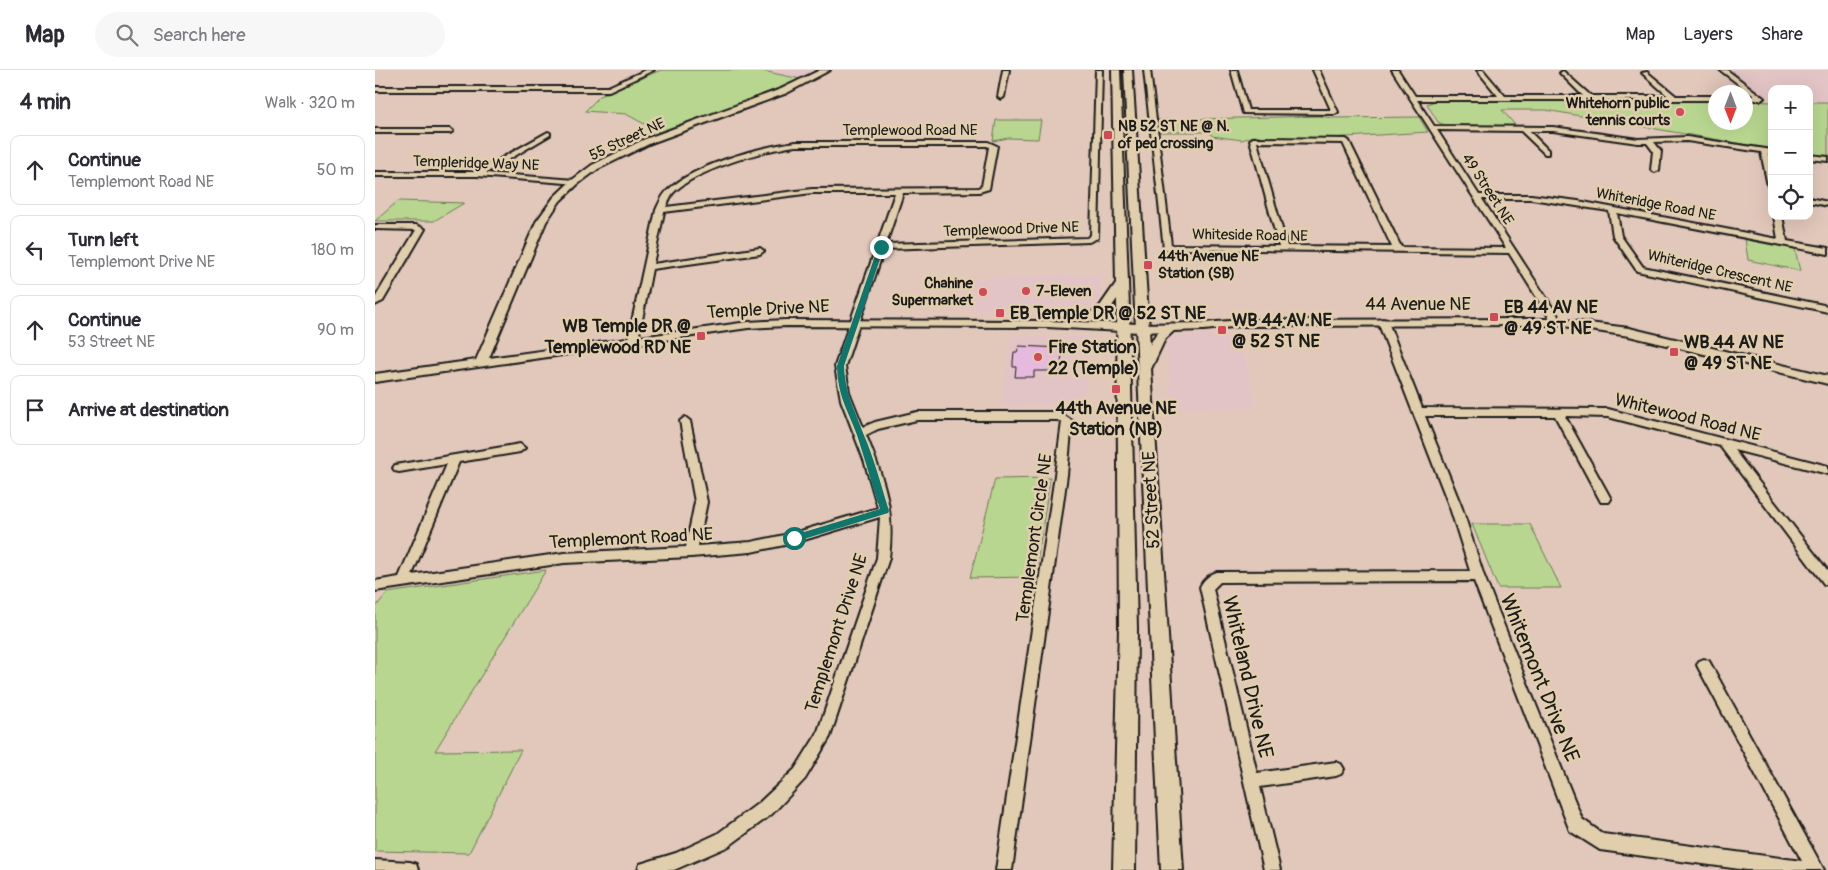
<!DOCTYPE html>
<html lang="en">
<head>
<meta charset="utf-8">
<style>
  body { margin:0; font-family:Pangolin,sans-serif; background:#f7f7f7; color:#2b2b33 }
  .controls { position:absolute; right:15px; top:15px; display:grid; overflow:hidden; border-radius:10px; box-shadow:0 5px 20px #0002 }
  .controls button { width:45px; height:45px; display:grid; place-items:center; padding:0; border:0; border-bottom:1px solid #e1e1e2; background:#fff; color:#2b2b33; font:25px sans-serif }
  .compass { position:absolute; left:1333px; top:15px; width:45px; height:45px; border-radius:50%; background:#fff; box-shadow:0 5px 20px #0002; rotate:180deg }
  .stop { position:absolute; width:15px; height:15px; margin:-11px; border:4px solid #0f766e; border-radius:50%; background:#fff }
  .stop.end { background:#0f766e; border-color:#fff; box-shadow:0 1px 5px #0008 }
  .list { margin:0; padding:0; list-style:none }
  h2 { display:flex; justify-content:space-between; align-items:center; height:65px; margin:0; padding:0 20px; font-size:21px }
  h2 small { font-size:16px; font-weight:400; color:#7c7c81 }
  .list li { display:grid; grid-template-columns:32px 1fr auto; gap:15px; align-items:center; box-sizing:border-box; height:70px; margin:0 10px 10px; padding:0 10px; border:1px solid #e1e1e2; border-radius:10px }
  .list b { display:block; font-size:19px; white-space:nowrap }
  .list p { margin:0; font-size:16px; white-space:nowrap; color:#7c7c81 }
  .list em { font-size:16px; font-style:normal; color:#7c7c81 }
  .icon { flex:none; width:28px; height:28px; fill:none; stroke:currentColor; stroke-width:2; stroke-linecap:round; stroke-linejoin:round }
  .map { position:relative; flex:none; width:1453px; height:800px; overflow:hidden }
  header { display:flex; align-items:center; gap:30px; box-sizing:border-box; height:70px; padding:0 25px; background:#fff; border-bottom:1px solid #e1e1e2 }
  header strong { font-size:24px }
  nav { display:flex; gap:28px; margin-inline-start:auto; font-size:18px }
  .search { width:350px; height:45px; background:#f7f7f7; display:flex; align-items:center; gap:12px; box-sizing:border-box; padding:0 18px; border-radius:28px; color:#7c7c81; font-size:19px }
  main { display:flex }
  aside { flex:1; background:#fff }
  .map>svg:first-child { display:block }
  .built { fill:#e3c4c6 }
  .green { fill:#b8d68f; stroke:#6a7956 }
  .building { fill:#e6bade; stroke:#1c1c1c }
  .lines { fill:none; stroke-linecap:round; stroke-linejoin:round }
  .minor-casing { stroke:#1c1c1c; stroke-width:4 }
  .tertiary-casing { stroke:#1c1c1c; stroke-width:4 }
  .secondary-casing { stroke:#1c1c1c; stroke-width:4 }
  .minor { fill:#e1ceac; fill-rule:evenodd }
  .tertiary { fill:#e1ceac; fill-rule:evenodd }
  .secondary { fill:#e1ceac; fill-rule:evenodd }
  .route { fill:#0f766e }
  .poi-dot { fill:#d1495b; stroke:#e1ceac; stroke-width:2 }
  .labels { text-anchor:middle; stroke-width:5; stroke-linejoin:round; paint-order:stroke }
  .far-poi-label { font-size:15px; font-weight:bold; fill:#1c1c1c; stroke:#e1ceac; text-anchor:start }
  .far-street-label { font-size:15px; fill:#1c1c1c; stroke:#e1ceac }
  .street-label { font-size:18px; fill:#1c1c1c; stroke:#e1ceac }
  .poi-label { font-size:18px; font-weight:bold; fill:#1c1c1c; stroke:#e1ceac; text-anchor:start }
  .near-street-label { font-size:21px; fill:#1c1c1c; stroke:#e1ceac }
</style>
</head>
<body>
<header>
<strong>Map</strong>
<div class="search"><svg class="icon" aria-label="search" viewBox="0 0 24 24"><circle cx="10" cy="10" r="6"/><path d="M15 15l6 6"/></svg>Search here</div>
<nav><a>Map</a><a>Layers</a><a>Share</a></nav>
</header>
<main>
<aside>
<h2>4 min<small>Walk · 320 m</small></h2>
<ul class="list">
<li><svg class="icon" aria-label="ahead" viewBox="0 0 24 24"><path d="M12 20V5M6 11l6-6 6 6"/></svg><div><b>Continue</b><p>Templemont Road NE</p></div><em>50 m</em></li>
<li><svg class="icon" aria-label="left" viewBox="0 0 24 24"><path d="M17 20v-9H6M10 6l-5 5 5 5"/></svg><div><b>Turn left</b><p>Templemont Drive NE</p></div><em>180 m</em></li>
<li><svg class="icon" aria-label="ahead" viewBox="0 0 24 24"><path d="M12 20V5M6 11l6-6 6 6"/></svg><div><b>Continue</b><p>53 Street NE</p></div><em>90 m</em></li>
<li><svg class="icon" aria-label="arrive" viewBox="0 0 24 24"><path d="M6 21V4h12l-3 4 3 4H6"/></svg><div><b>Arrive at destination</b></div></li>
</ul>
</aside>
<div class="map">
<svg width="1453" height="800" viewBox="0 0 1453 800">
  <rect width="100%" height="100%" fill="#e2c8bb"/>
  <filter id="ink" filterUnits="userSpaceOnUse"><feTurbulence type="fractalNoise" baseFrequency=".02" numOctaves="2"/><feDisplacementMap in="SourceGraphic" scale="10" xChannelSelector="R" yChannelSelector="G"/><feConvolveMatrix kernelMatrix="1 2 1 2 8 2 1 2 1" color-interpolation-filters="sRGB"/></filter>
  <g filter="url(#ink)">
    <path class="built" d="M383,0H441L426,9Z
      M1354,0H1452L1453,32H1434V19H1397V29Z
      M727,204L725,229L718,239L576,241L581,209Z
      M859,264L863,278L872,291L881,338H797L791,270L795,265Z
      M636,266H718L708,335L625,336Z"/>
    <path class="green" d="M286,0H383L426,9L374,30L284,62L251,44L210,41L225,26Z
      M1060,31H1340V52H1370L1371,31L1397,32V79L1171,40H1127L1141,56L1070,55L1063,52L1052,34Z
      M1434,32H1453V86L1434,84Z
      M945,46L957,48L1044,47L1053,62L954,68H897L878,66L867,70L837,66L835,62H784L783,50Z
      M621,50H666L663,69L633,68L618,71Z
      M23,131L89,133L59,151H0Z
      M1370,169L1420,179L1425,201L1373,190Z
      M675,408L660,507L595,508L620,409Z
      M1097,454H1155L1186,518H1123Z
      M171,500L60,681L146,680L94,783L0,781V538L12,523Z"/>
    <path class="building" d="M644,276L687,278L686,301H659V307H640L641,297H638V292L639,282H642Z"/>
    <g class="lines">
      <g class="minor-casing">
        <path id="minor" d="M271,0H279L234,21H0V17H233Z
          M628,0H634L629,27L626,29L623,27Z
          M721,0H727L723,168L714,172L509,179L470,296L474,322L488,357L500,352L542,342H684L697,351L692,405L637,800H621L680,405L687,352L682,350H542L503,359L491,365C509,410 520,438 514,488L455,667L430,709L397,744L354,776L299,800H263L265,794L301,783L342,764L385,732L420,699L442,664L502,488L505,447L419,473L376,482L316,487L189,493L0,521V511L24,507L72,394L24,402L20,401L18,398L20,395L145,374L150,378L145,382L84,392L37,505L189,483L311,477L320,432L305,351L310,347L315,351L332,432L323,476L376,472L419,463L503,438L489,390L466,330L460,296L520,123H437L289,142L278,194L385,178L389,181L385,184L277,199L263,270L258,273L253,270L281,140C284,134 287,125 293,120C321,94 384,77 421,72H613L622,76L614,119L604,122L528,123L511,174L712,168L716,165ZM421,76H612L614,77L607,116L603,118L437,119L291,137C293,133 295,127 298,123C320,100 389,80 421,76Z
          M769,0H775L796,175L904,176L875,70L878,68L971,69L974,71L1026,177L1131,178L1017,0H1023L1040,26H1123L1102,0H1108L1130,26H1208L1185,3L1188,1L1216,26H1293L1267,3L1272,2L1301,26H1340V30H1042L1059,56L1178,57L1263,69L1312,67L1397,80V84L1393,83L1397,99V118L1393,116L1386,82L1312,71L1279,72L1286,81L1284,100L1280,102L1276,100L1278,81L1272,73H1263L1178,61H1154L1173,80V84H1170L1146,61L1062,60L1104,125H1156L1203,131L1403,169L1399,146H1407L1412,171L1453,178V184L1242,143L1246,166L1268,197L1453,236V242L1262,201L1238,166L1234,141L1156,129H1107L1187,252L1182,255L1177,252L1134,183L789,179ZM882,72L968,73L1017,177L912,176Z
          M856,0H862L873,40H956L938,0H944L963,42L960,44L868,43Z
          M1345,0H1352L1389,28L1386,30H1370V26H1379Z
          M0,59H75L78,61L75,63H0Z
          M173,62L175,63V65L111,103L200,110H203V114L102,106H0V102H102Z
          M1434,85L1453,87V91L1434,89Z
          M1434,128L1453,132V136L1434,132Z
          M0,155H41L50,159L8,231L0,235V228L41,160L0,159Z
          M1008,249L1013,252L1047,338L1233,339L1453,396V404L1359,380L1453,501V515L1449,514L1345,376L1233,347L1190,346L1236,429L1234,432H1226L1180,346H1050L1087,438L1109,506L1207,749L1228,764L1427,791L1324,599L1322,595L1324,591L1329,589L1334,591L1449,800H1372L1225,780L1195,761L1099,511L845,512L838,519L882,703L961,692L966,694L969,699L966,704L961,706L885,717L905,800H889L825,517C828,510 835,504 842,502L1095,501L1075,438L1003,252Z
          M0,790L35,792L41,794L43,800H0Z"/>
      </g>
      <g class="tertiary-casing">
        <path id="tertiary" d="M445,0H455L412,23L276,73L223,99L203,114L185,131L171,152L114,288L373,252L411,250L672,251L764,254L829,253L867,250L1182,249L1254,258L1453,306V314L1254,266L1182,255L867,256L829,260L764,262L672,257L411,256L373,258L0,312V304L101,290L161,152L179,127L197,110L217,95L270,69L406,19Z"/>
      </g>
      <g class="secondary-casing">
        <path id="secondary" d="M737,0H745L754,238L762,558L760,800H738L744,558L742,229C735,239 728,249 716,252L710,248L725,236L741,213Z
          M749,0H757L775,275C779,266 788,252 800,255L802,258L790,269L776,299L808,800H786Z"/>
      </g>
      <use href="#minor" class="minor"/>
      <use href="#tertiary" class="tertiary"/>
      <use href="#secondary" class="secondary"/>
    </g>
  </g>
  <path class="route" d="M506,176L509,177L469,296C470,323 479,338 488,363C499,388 506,415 514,441L513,443L419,472L415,468L416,466L505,439C497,414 490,390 482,365C472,338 463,327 462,296L503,177Z"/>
  <g class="poi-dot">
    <circle cx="1305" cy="42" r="5"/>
    <rect x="728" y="60" width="10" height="10" rx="2.5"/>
    <rect x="768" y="190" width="10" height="10" rx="2.5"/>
    <circle cx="651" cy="221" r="5"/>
    <circle cx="608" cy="222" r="5"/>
    <rect x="620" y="238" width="10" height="10" rx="2.5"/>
    <rect x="1114" y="242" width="10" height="10" rx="2.5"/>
    <rect x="842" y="255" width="10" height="10" rx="2.5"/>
    <rect x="321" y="261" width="10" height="10" rx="2.5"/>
    <rect x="1294" y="277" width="10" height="10" rx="2.5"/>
    <circle cx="663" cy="287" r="5"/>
    <rect x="736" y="314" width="10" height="10" rx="2.5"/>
  </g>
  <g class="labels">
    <g class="far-poi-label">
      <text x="1295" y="38" text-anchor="end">Whitehorn public<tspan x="1295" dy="17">tennis courts</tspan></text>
      <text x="743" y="61">NB 52 ST NE @ N.<tspan x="743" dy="17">of ped crossing</tspan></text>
      <text x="783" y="191">44th Avenue NE<tspan x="783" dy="17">Station (SB)</tspan></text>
      <text x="598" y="218" text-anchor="end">Chahine<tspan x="598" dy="17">Supermarket</tspan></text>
      <text x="661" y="226">7-Eleven</text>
    </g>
    <g class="far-street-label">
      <text x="535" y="65">Templewood Road NE</text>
      <text transform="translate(252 69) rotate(-25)" y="5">55 Street NE</text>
      <text transform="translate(101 93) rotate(2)" y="5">Templeridge Way NE</text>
      <text transform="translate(1113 119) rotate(57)" y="5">49 Street NE</text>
      <text transform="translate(1281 134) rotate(11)" y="5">Whiteridge Road NE</text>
      <text transform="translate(636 159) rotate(-2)" y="5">Templewood Drive NE</text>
      <text transform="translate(875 165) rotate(1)" y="5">Whiteside Road NE</text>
      <text transform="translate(1345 201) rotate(13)" y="5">Whiteridge Crescent NE</text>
    </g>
    <g class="street-label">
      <text x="1043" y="240">44 Avenue NE</text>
      <text transform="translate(393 239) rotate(-3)" y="6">Temple Drive NE</text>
      <text transform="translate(1313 347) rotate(14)" y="6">Whitewood Road NE</text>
      <text transform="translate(776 430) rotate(-93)" y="6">52 Street NE</text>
      <text transform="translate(256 468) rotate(-3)" y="6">Templemont Road NE</text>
      <text transform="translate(659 468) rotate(-82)" y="6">Templemont Circle NE</text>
      <text transform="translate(461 563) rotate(-72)" y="6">Templemont Drive NE</text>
    </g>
    <g class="poi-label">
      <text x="1129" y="243">EB 44 AV NE<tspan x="1129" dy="21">@ 49 ST NE</tspan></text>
      <text x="635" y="249">EB Temple DR @ 52 ST NE</text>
      <text x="857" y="256">WB 44 AV NE<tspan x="857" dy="21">@ 52 ST NE</tspan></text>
      <text x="316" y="262" text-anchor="end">WB Temple DR @<tspan x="316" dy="21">Templewood RD NE</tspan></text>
      <text x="1309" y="278">WB 44 AV NE<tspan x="1309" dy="21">@ 49 ST NE</tspan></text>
      <text x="673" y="283">Fire Station<tspan x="673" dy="21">22 (Temple)</tspan></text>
      <text x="741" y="344" text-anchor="middle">44th Avenue NE<tspan x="741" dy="21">Station (NB)</tspan></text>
    </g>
    <g class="near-street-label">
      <text transform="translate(873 607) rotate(77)" y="7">Whiteland Drive NE</text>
      <text transform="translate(1165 608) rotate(68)" y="7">Whitemont Drive NE</text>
    </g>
  </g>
</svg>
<div class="controls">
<button>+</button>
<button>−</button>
<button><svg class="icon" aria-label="locate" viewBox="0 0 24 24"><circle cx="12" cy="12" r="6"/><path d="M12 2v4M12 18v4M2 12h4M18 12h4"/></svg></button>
</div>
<svg class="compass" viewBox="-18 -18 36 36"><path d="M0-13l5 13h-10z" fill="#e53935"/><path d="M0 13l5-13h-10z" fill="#7c7c81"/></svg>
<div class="stop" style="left:419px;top:468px"></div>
<div class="stop end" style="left:506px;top:177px"></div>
</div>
</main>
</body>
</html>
